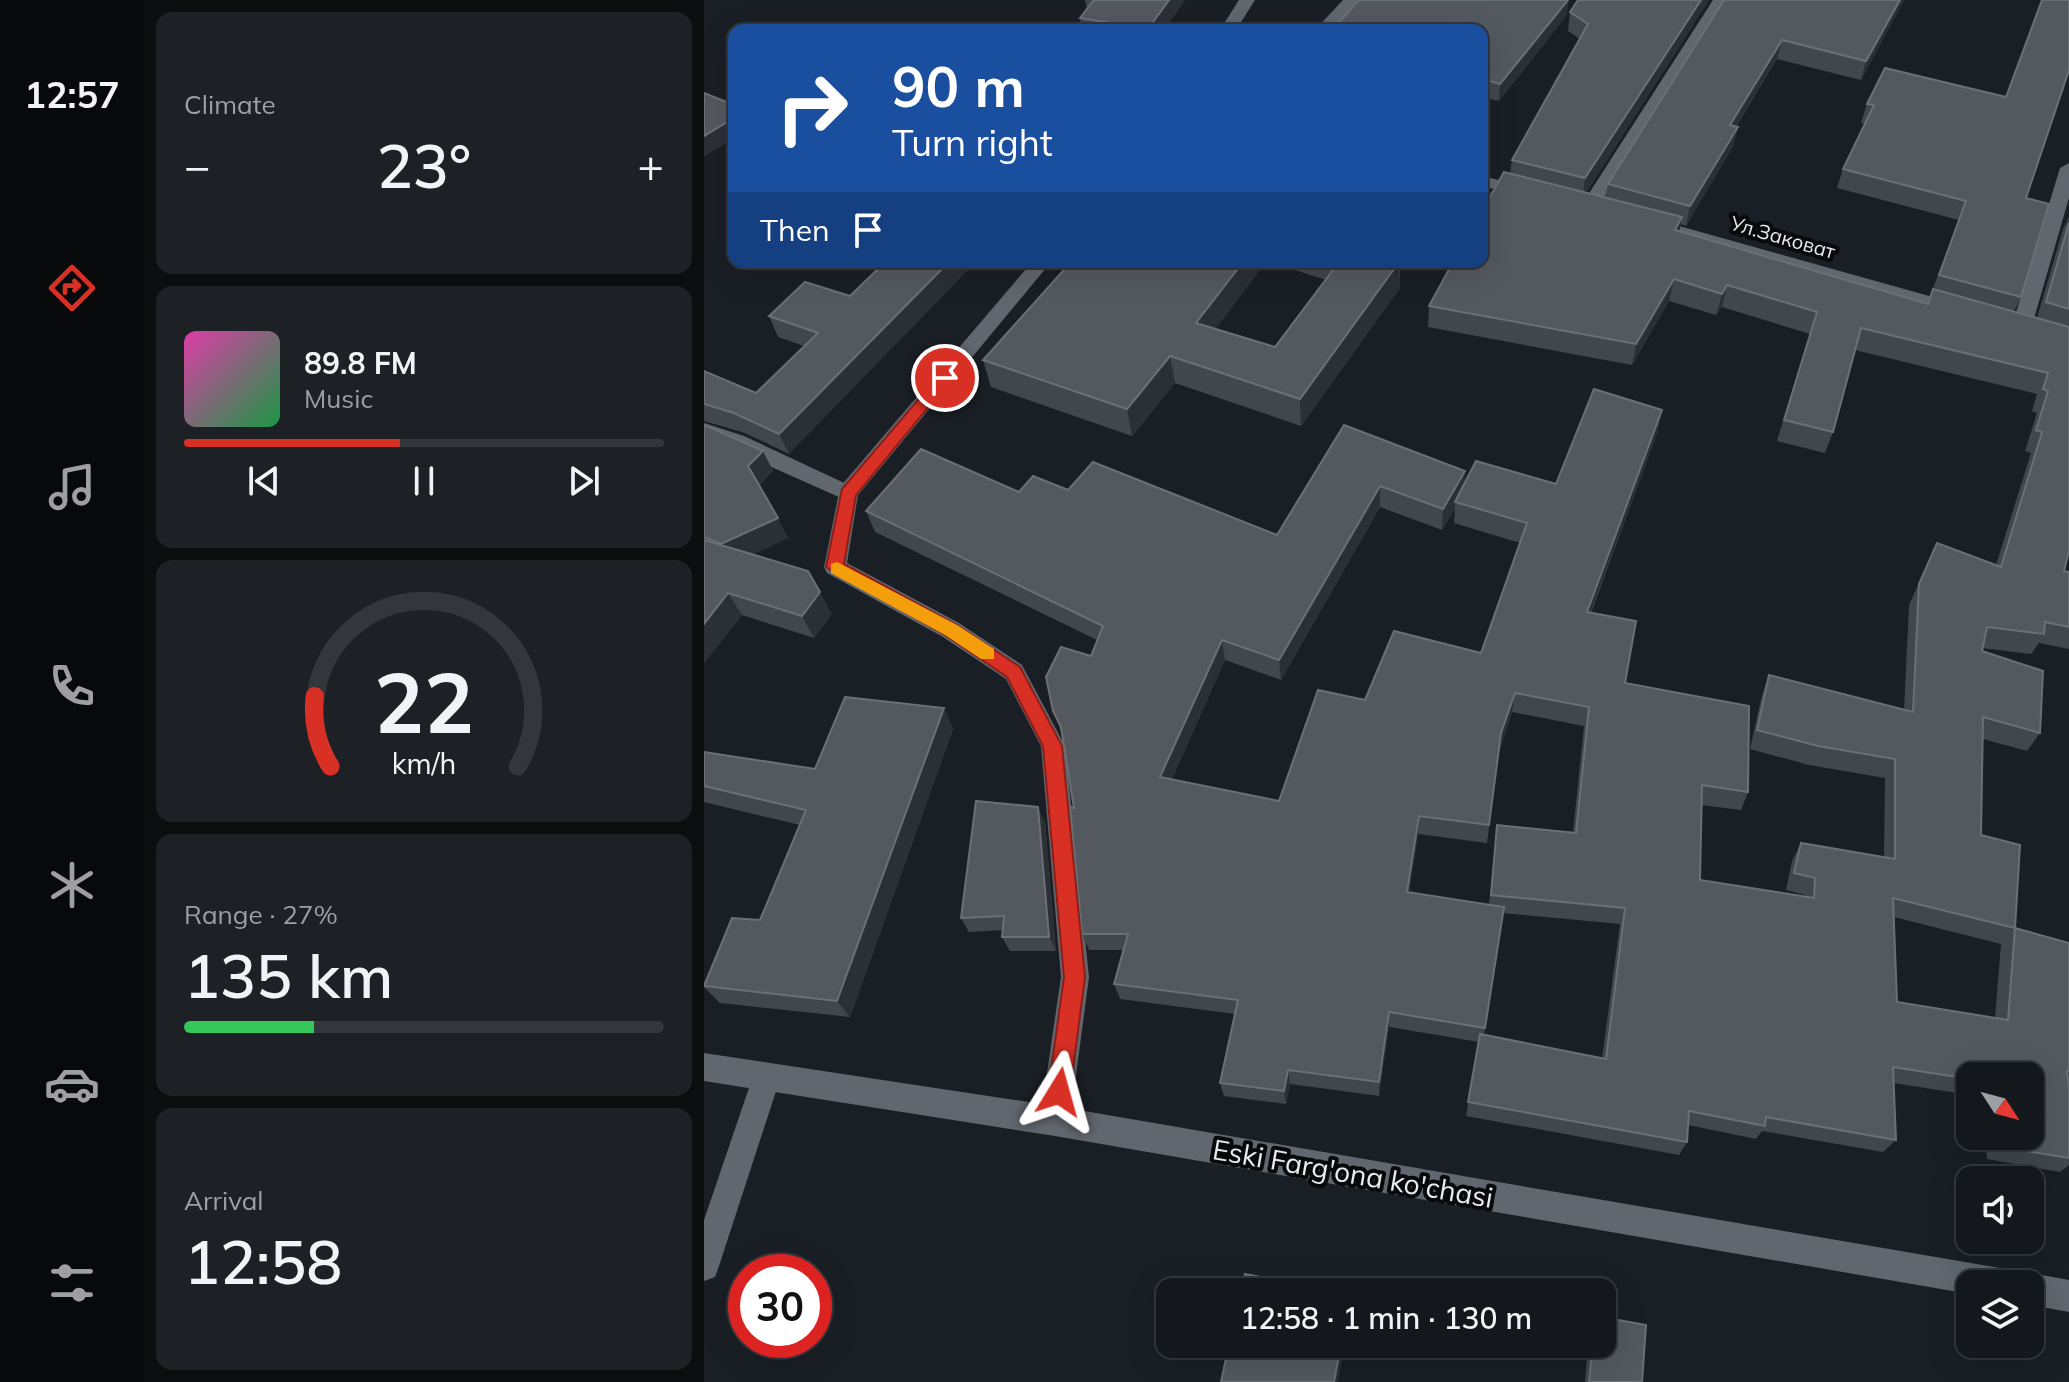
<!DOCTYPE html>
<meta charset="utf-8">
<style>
:root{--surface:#14171c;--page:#1d2025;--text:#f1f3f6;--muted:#9d9fa3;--line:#33363b;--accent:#d93025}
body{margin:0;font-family:Mulish,sans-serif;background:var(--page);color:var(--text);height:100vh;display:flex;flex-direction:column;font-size:30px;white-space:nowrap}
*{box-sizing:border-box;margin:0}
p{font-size:26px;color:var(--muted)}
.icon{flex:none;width:44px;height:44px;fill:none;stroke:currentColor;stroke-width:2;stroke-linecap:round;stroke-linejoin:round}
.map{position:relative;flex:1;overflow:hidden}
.sheet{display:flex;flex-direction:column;gap:12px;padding:12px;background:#0b0d0f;width:560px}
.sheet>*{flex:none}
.guide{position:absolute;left:24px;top:24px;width:760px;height:244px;border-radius:16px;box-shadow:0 8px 32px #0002,0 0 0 2px var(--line);background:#1a4fa0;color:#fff;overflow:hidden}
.needle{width:52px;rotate:126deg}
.fabs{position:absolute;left:1252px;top:1062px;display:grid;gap:16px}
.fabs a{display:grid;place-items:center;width:88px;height:88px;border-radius:16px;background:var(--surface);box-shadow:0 8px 32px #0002,0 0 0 2px var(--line);font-size:40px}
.speed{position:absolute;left:24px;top:1254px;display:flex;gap:16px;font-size:40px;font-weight:700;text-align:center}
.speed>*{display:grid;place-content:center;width:104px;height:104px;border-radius:50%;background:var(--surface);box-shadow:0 8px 32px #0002,0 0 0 2px var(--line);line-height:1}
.speed .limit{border:12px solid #d22;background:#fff;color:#111}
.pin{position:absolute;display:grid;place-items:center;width:68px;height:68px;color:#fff;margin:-34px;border:4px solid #fff;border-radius:50%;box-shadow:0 2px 8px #0007}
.me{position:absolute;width:88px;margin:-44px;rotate:8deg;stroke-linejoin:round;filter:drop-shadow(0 0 6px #0008)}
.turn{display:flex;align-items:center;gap:28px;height:168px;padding:0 32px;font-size:36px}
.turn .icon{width:104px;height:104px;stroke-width:2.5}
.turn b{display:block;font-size:56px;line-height:68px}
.then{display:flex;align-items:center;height:76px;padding:0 32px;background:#0003;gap:16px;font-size:30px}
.big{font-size:60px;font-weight:600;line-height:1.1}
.sheet .card{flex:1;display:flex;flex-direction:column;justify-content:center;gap:12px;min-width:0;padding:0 28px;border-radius:16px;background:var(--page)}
.sheet .dial{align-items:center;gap:0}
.dial svg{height:208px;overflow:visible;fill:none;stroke:var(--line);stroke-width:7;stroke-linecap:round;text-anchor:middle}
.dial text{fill:var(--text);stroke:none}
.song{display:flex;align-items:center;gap:24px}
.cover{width:96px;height:96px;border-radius:12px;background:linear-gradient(135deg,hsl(320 70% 55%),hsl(140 70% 35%))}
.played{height:8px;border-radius:4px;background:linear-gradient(90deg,var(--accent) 45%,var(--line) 45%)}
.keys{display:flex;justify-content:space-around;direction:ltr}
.heat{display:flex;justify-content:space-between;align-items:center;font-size:44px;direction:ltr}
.charge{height:12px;border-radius:6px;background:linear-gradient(90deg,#34c759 27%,var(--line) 0)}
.trip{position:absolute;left:452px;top:1278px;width:460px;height:80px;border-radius:16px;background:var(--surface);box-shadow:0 8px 32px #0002,0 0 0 2px var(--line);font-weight:600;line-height:80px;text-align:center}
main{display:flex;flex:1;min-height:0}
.dock{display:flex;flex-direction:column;width:144px;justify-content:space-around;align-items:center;background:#08090b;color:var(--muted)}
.dock .icon{width:56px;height:56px}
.dock .selected{color:var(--accent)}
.dock b{font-size:36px;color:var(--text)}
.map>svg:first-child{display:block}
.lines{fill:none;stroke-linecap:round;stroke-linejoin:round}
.lane{fill:#60676e;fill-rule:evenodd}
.street{fill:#60676e;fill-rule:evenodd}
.secondary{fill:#60676e;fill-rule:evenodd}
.wall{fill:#42474d;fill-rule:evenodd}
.shaded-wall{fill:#2a3036}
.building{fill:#53595f;stroke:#6b7076;stroke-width:2;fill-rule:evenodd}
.route{fill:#d93025;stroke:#8d1f18;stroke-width:2}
.slow{fill:#f59e0b}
.labels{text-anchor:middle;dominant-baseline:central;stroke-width:8;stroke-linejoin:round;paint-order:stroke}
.far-street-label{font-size:20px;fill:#e8ecf0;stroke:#07090b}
.near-street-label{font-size:28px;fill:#e8ecf0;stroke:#07090b}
</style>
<main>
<nav class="dock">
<b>12:57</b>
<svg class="icon selected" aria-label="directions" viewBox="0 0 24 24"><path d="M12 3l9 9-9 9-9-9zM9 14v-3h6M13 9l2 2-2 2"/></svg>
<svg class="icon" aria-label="music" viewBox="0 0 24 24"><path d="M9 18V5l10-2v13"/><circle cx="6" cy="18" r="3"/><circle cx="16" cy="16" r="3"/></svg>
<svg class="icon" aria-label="phone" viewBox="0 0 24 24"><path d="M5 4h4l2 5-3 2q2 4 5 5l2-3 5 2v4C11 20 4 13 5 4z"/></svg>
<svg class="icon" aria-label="climate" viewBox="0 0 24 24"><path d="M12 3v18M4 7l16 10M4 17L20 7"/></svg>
<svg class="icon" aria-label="car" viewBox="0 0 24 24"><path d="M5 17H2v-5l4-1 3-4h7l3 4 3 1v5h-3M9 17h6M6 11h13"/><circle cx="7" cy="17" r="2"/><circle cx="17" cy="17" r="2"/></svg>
<svg class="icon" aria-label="filters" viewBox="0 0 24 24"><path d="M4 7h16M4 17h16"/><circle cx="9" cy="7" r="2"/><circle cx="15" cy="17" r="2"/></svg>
</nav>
<section class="sheet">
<div class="card"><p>Climate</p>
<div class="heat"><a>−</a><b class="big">23°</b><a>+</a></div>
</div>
<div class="card">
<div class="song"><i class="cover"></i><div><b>89.8 FM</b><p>Music</p></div></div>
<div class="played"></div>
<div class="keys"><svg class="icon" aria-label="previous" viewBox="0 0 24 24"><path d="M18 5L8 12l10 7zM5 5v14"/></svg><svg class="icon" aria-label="pause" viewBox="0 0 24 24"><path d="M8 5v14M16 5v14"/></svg><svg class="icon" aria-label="next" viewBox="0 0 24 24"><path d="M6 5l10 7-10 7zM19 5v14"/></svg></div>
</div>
<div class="card dial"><svg viewBox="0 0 100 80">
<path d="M14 69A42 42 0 1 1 86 69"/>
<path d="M14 69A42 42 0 0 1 8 42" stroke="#d93025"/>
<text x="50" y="56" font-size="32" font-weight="700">22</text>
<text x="50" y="72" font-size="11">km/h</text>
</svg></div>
<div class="card"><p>Range · 27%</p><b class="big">135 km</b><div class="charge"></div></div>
<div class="card"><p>Arrival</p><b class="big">12:58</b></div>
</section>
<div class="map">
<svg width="1365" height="1382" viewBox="0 0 1365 1382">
<rect width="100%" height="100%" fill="#1a1f25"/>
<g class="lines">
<path class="lane" d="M0,423L40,436L151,488L154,493L151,498H137L0,437Z"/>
<g class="street">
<path d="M535,0H551L532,30H516Z"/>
<path d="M639,0H656L628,30H611Z"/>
<path d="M1009,0H1025L890,213H878L875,209Z"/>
<path d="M1365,163V198L1327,329L1324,334H1310L1307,329L1356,168Z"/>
<path d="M778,176L828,188L831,192L822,197L778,186Z"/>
<path d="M943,217L1261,306L1264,311L1254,317L937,227L934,223Z"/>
<path d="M328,262H347L154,495L143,563L255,623L318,665L361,746L385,977L366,1121L361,1131L351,1136L341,1131L336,1121L357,977L337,746L302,679L239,637L123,573L120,567L136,487Z"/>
<path d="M62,1065L72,1069L76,1079L15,1266L11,1277L0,1281V1220L48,1079L52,1069Z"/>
</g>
<g class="secondary">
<path d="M0,1053L351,1106L1296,1268L1307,1273L1312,1284H1266V1294L351,1136L0,1081Z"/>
<path d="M1326,1273L1365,1280V1312L1326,1305V1284H1312L1315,1278Z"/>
</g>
</g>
<g class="wall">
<path d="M381,0H481L460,30H378L376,18L383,9Z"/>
<path d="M1005,0L882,193L901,198L904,184L1020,0H1200L1157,80L1073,59L1032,127H1034L1029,146L982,226L977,224L975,231L1223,304L1255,220L1133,188L1139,169L1161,124L1157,123L1163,104L1181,68L1322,198L1317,297L1310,312L1333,318L1359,229L1365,217V551L1360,571L1365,572V649L1335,643L1327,654L1278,648V651L1336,733L1323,751L1279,739L1277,835L1311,928L1365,943V1165L1356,1172L1283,1159L1282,1136H1326V1076H1266V1095L1190,1083L1192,1140L1179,1152L1058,1131L1052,1139L984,1125L983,1142L975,1155L762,1116L775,1042L685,1027L675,1096L586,1084L582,1104L520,1096L516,1083L531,1014L416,999L410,984L419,950H385L378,934L370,808L359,736L349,711L387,656L393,640L171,532L162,511L315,492L364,490L573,535L640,425L761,471L760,483L852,484L954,431L887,613L921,683L1044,792L1037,810L997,805L996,880L1102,897V895L1082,890L1088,861L1097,843L1180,857L1181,778L1105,765L1046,749L1058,695L1065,675L1200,710L1205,605L1233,543L1292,565L1327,453L1321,451L1333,413L1328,411L1333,394L1151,350L1129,432L1121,453L1073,441L1106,334L1018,307L1012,315L965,301L928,365L724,327L725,306L806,174L808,160L876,39L864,31L866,12ZM676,507L738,530L751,509L750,523L816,543L777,653L661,700L575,801L468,779L521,660L577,680ZM808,712L880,726L869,832L793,825L785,905L705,892L714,834L783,843L795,752ZM799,913L916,924L898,1059L780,1034ZM1190,917L1297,944L1291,1018L1193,1002Z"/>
<path d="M863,15L795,101L778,97V30Z"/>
<path d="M566,262H696V288L597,426L471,383L428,436L287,387L279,360L512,329L571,347L622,280Z"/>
<path d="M146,296L85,454L41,433L0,421V371L52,393L100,346L74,337L65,316Z"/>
<path d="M0,425L69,471L55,485L84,538L49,554L128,614L110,638L38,615L0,663Z"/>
<path d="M240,708L249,729L146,1017L16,1003L0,987V985L56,920L96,825L0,802V752L111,769Z"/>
<path d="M341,822L352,951H306L298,937L299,930L265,932L257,918Z"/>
<path d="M884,1344H898L938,1382H881Z"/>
</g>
<g class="shaded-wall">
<path d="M465,0H481L460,30H444Z"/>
<path d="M864,0H865L863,15L795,101L796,84Z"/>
<path d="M997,0H1005L879,198L881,178Z"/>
<path d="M1196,0H1200L1157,80L1162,61Z"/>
<path d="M1078,40L1073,59L1021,144L1026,125Z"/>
<path d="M30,118V138L0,157V136Z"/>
<path d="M1034,127L1029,146L982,226L986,206Z"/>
<path d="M978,217L974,239L971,230Z"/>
<path d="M245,262H272L85,454L75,434Z"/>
<path d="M539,262H562L496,350L492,323Z"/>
<path d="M695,262L696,288L597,426L596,399Z"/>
<path d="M970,279L965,301L928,365L932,344Z"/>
<path d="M1023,285L1018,307L1012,315L1018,294Z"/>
<path d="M466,356L471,383L428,436L423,409Z"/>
<path d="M958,410L954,431L879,632L883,612Z"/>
<path d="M59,451L69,471L55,486L44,466Z"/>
<path d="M761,471L760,492L751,502V509L738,530L739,509Z"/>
<path d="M676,486V507L577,680L575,660Z"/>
<path d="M74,518L84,538L29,564L17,544Z"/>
<path d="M116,592L128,614L110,638L98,616Z"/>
<path d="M24,593L38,615L0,663V624Z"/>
<path d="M518,640L521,660L461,795L456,777Z"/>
<path d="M811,693L808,712L795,752L783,843L797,733Z"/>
<path d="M240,708L249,729L146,1017L133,1001Z"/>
<path d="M334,807L341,822L352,951L345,937Z"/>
<path d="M715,816L714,834L703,908V892Z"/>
<path d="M685,1012V1027L675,1096V1082Z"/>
<path d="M584,1070L586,1084L582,1104L580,1091Z"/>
<path d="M637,1344H641L634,1382H630Z"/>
</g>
<g class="building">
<path d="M390,0H465L444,29L376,18Z"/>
<path d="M655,0H864L796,84L778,79V30H628Z"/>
<path d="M874,0H997L881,178L808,160L884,24L866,12Z"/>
<path d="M1020,0H1196L1162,61L1078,40L1026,125L1034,127L986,206L904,184Z"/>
<path d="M1338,0H1365V70L1322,198L1345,204L1317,297L1235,275L1262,201L1139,169L1170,105L1163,104L1181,68L1302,97Z"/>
<path d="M0,93L30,105V118L0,136Z"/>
<path d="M800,172L978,217L971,230L1224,304L1229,289L1365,327V551L1360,571L1365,572V627L1341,622L1340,634L1283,627L1278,651L1339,671L1336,733L1279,717L1277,835L1316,845L1311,928L1365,943V1071H1363L1365,1088V1158L1298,1147L1297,1136H1326V1076H1266V1079L1189,1067L1192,1140L1062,1117L1061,1126L985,1111L983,1142L764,1102L776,1034L902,1059L921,908L787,895L793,825L872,833L885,707L811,693L797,733L785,825L715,816L703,892L800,907L781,1028L685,1012L675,1082L584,1070L580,1091L516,1083L534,1000L410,984L424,934H378L366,807L370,808L357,727L349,711L342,677L357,647L387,656L399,626L162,511L217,449L315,492L329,476L364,490L389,462L573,535L640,425L761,471L739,509L676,486L575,660L518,640L456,777L575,801L614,690L661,700L690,631L777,653L823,523L751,502L772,461L852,484L890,389L958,410L883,612L932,621L921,683L1045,706L1044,792L998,785L996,880L1110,898L1111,878L1090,873L1097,843L1191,859V759L1114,746L1053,730L1065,675L1209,712L1215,584L1233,543L1297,567L1338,432L1332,430L1344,391L1339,389L1344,373L1157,328L1129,432L1080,420L1113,312L1023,285L1018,294L970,279L932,344L725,306L749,262H778V211ZM1189,898L1311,928L1304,1020L1193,1002Z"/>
<path d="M1365,223V309L1342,302Z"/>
<path d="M181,262H245L75,434L30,413L0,404V371L52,393L114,333L65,316L101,282L146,296Z"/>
<path d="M367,262H539L492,323L571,347L635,262H695L596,399L466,356L423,409L279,360Z"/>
<path d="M0,425L59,451L44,466L74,518L17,544L0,537Z"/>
<path d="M0,540L104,571L116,592L98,616L24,593L0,624Z"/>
<path d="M141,697L240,708L133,1001L0,986L28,918L56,920L102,810L0,786V752L111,769Z"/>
<path d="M272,801L334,807L345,937H298L300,916L257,918Z"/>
<path d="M541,1274L632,1292H537Z"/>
<path d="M898,1317L942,1325L938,1382H885L889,1344H898Z"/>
<path d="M525,1344H637L630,1382H517Z"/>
</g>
<path class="route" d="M241,372L246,374V381L152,495L140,564L253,625L316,667L358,746L381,977L366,1092L362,1100L355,1103L347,1100L344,1092L360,977L339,746L303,677L241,635L122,567L138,489L236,374Z"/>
<path class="slow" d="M133,562L253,625L290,649V659H277L241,635L127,573V564Z"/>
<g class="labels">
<g class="far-street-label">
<text transform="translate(1079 237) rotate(16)">Ул.Заковат</text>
</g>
<g class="near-street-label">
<text transform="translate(649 1173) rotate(10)">Eski Farg'ona ko'chasi</text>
</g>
</g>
</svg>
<div class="fabs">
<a><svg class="needle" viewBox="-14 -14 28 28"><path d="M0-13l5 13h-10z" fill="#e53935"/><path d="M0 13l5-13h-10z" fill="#9d9fa3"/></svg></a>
<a><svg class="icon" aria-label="sound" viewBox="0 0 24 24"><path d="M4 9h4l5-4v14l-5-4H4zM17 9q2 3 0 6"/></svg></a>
<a><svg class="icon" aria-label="layers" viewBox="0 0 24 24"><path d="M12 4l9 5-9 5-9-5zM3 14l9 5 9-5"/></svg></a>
</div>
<div class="speed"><div class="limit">30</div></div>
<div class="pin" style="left:241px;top:378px;background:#d93025"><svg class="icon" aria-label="arrive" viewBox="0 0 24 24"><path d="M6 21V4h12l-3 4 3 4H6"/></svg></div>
<svg class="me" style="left:355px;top:1092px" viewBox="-20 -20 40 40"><path d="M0-17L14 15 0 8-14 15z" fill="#d93025" stroke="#fff" stroke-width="4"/></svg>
<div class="trip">12:58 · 1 min · 130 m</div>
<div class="guide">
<div class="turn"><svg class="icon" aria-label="right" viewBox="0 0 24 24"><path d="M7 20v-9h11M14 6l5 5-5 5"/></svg><div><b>90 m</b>Turn right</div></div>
<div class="then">Then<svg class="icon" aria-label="arrive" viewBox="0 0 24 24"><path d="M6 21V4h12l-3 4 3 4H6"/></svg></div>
</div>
</div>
</main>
